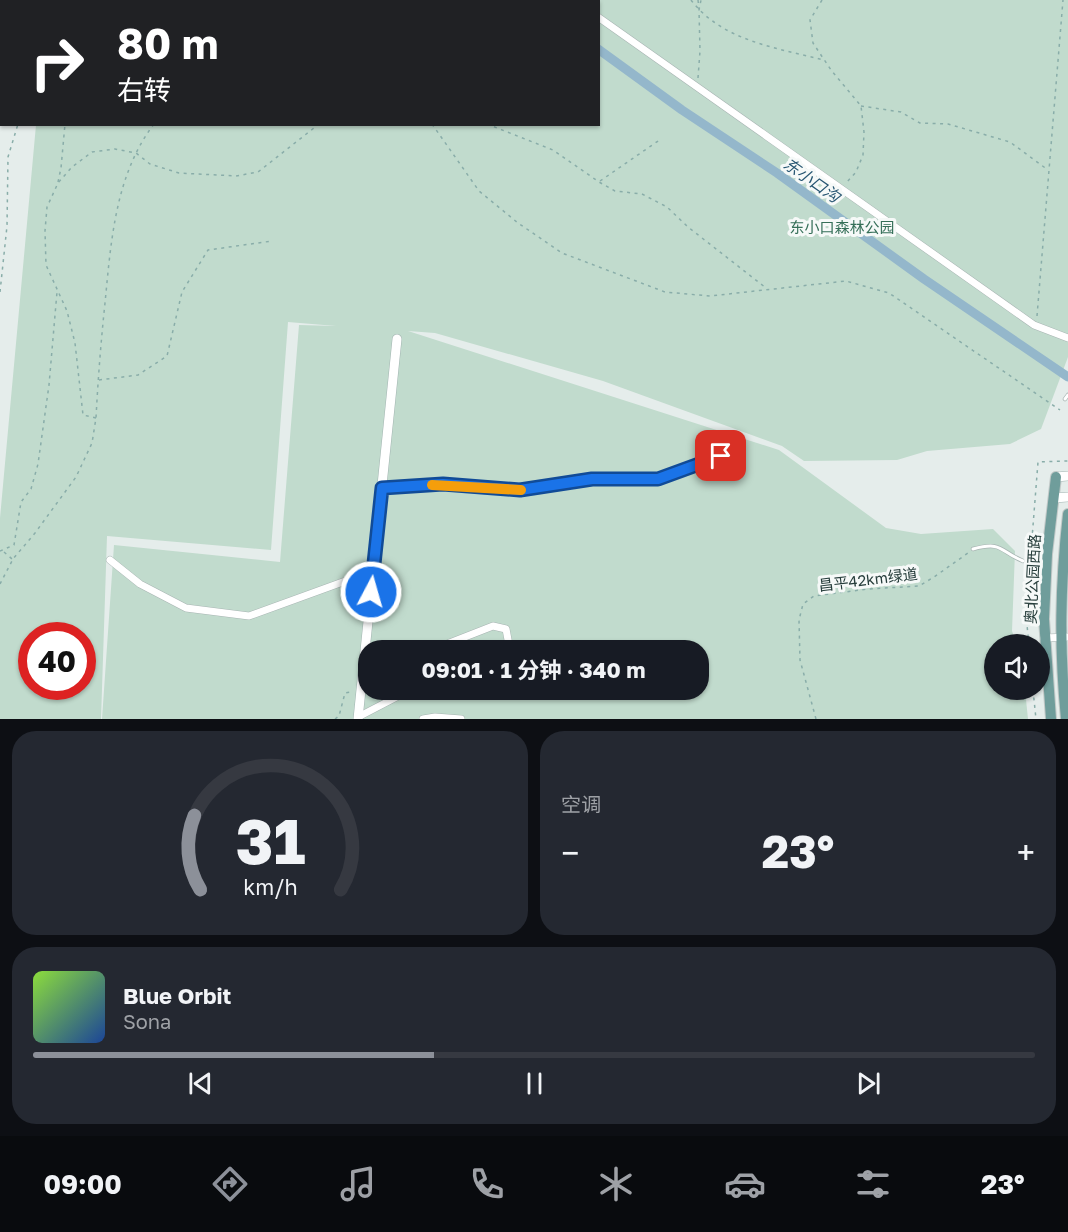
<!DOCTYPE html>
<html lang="zh">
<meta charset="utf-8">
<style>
:root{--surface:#171b24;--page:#242831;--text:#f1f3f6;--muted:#9ea1a6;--line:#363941;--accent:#8c9099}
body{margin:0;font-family:"Golos Text","Noto Sans SC",sans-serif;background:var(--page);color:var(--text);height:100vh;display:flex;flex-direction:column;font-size:22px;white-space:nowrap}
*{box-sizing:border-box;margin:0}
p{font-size:20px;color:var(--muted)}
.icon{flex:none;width:33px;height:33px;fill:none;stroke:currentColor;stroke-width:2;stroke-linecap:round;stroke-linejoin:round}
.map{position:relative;height:719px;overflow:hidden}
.side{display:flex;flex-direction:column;gap:12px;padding:12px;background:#0d0f14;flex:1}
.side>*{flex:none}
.banner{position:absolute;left:0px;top:0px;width:600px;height:126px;box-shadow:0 2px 4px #0004;background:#202124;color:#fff;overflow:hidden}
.buttons{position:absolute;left:984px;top:634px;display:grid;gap:12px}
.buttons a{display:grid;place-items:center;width:66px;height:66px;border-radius:50%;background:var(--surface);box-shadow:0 2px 4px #0004;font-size:30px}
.speed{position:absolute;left:18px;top:622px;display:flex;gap:12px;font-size:30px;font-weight:700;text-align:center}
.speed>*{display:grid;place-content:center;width:78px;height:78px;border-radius:50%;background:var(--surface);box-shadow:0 2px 4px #0004;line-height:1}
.speed .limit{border:9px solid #d22;background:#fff;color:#111}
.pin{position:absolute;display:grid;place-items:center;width:51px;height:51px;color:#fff;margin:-26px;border-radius:12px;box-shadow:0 3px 9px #0006}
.me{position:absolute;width:66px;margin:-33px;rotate:6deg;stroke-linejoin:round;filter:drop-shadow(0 0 4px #0008)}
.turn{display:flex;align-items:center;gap:21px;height:126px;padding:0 18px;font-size:27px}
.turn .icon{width:78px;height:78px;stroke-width:2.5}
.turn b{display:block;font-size:42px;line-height:51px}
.big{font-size:45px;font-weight:700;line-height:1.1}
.side .widget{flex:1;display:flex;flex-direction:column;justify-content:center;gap:9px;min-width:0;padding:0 21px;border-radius:24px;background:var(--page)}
.side .dial{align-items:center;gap:0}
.dial svg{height:156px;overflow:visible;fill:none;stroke:var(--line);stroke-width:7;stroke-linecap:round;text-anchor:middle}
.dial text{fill:var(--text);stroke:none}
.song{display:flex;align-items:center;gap:18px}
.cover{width:72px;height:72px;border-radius:9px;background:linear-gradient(135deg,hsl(90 70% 55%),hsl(220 70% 35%))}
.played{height:6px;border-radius:3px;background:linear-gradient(90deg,var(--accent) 40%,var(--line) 40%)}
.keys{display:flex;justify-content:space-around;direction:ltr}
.heat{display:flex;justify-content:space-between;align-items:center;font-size:33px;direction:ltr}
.side .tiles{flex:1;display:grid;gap:12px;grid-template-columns:1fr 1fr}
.widget:last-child{grid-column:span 2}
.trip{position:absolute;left:358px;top:640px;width:351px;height:60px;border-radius:24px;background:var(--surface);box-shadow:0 2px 4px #0004;font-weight:700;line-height:60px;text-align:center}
.tabs{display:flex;height:96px;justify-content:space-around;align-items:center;background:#090b0e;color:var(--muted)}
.tabs .icon{width:42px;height:42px}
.tabs .selected{color:var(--accent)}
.tabs b{font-size:27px;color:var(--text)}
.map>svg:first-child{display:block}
.green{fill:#c1dbcd;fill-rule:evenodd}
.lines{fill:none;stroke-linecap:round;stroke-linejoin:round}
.canal{stroke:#94b7cb;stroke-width:9}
.lane-casing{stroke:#a8b5b3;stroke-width:4.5}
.street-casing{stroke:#a8b5b3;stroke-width:8}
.secondary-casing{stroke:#a2b4b1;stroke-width:10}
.primary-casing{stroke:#c2c9c8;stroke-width:12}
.path{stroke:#89ada9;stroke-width:1.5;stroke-dasharray:3 4.5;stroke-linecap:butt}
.lane{stroke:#fff;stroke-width:3}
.street{stroke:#fff;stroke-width:7}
.secondary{stroke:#fff;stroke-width:9}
.primary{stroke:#6f9d9b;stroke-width:10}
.route-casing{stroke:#114b97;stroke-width:15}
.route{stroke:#1a73e8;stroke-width:10}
.slow{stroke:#f59e0b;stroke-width:10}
.labels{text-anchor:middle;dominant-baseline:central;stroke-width:6;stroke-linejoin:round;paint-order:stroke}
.park-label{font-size:15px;fill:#356f58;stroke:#f6f9f8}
.street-label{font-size:15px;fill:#263d3b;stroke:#f6f9f8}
.water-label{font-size:16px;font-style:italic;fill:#275672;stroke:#f6f9f8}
</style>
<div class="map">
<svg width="1068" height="719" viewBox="0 0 1068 719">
<rect width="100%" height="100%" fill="#e5edeb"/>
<path class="green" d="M48,0H1068V357L1041,429L1010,444L927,451L897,460L804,461L782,446L603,381L435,333L408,331L779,450L886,528L921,534L993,529L1015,551L1012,631L1017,645H994V690H1025L1028,719H102L114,545L280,562L299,325L336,326L288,322L271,550L107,536L101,719H0V518L36,125L598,124V2L48,1ZM32,636H82V687H32ZM369,651H699V690H369Z"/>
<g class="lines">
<g class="canal">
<path d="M530,0L532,2"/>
<path d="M598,49L682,110L777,173L924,279L1068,377"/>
</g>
<defs>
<g id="lane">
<path d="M1065,399L1068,395"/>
<path d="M973,549C1003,541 999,551 1023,561"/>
</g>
<g id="street">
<path d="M575,0L577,2"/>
<path d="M598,17L1034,325L1068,338"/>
<path d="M382,488L443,484L520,490L592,479H658L721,456"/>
<path d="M110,560L140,584L186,608L249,616L373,571"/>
<path d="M1044,638L1068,637"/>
<path d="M429,651L493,626L506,629L509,645L497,651"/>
<path d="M358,717L410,690"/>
<path d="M423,719L435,717L461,719"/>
</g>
<g id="secondary">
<path d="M1056,477L1068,476"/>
<path d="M1054,498L1068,497"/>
<path d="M358,719L397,339"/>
</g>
<g id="primary">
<path d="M1051,719L1044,619L1047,554L1056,477"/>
<path d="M1066,719C1059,647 1060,585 1068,514"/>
</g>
</defs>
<use href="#lane" class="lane-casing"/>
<use href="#street" class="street-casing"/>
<use href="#secondary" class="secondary-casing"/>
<use href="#primary" class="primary-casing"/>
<g class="path">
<path d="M4,0L5,2"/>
<path d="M691,0C722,41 777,48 824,60"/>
<path d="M698,0L699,9"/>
<path d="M822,0L810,20L813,43L831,70L861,106L864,132L863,155L856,172L846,183"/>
<path d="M86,2V0"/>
<path d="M698,78L700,51L699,10L701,0"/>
<path d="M861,106L901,112L920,123L948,124L1010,142L1048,170"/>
<path d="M432,124L479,191L518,223L562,253L665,292L710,296L846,281L889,293L1060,410"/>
<path d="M487,124L553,150L599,182L615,191L642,194L667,207L688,227L766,288"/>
<path d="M600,181L661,139"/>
<path d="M58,182L61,168L65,124"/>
<path d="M0,292L7,226L8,157L18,124"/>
<path d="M1037,316L1063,0"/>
<path d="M99,380L138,375L167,356L182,292L208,250L272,241"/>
<path d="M96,418L83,415L75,343L67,311L46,265L45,231L47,207L58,183L72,167L92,152L115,149L136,153L150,164L179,173L236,176L258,172L319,124"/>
<path d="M0,551L14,545L21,502L31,489L38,464L49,385L57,292"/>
<path d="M4,552L12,559"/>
<path d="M0,584L13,559L35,533L76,477L92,443L96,418C98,379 101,341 105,303C111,242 115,175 154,124"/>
<path d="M1030,623L1031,580"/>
<path d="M1029,645L1026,615L1038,462L1068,461"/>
<path d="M1033,690L1036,719"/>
<path d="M335,719L339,716L345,693L351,692"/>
<path d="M816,719L800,660L799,620L803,604L814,596L868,589L919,586L934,577L968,553"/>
</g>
<use href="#lane" class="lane"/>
<use href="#street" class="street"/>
<use href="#secondary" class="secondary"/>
<use href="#primary" class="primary"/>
</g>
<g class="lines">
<defs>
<path id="route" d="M371,592L382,488L443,484L520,490L592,479H658L721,456"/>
</defs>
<use href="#route" class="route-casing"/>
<use href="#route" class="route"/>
<path class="slow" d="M432,485L521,490"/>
</g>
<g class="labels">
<g class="park-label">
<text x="842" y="227">东小口森林公园</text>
</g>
<g class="street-label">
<text transform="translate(868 579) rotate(-7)">昌平42km绿道</text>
<text transform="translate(1032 579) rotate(-87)">奥北公园西路</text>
</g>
<g class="water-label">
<text transform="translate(812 180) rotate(35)">东小口沟</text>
</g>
</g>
</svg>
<div class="buttons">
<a><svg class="icon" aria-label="sound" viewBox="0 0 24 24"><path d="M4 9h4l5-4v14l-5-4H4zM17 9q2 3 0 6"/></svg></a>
</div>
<div class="speed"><div class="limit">40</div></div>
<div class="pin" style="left:721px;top:456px;background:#d93025"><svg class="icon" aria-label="arrive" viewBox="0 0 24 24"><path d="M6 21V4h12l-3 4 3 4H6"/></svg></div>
<svg class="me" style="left:371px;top:592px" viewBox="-20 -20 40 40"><circle r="17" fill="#1a73e8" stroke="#fff" stroke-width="3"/><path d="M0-11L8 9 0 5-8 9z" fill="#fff"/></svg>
<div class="trip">09:01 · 1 分钟 · 340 m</div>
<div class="banner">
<div class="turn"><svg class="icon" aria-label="right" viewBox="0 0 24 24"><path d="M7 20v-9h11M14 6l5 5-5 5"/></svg><div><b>80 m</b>右转</div></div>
</div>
</div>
<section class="side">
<div class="tiles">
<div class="widget dial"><svg viewBox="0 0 100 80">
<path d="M14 69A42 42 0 1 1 86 69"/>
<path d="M14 69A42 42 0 0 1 11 31" stroke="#8c9099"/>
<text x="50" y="56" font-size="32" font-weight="700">31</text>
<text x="50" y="72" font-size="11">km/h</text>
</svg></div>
<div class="widget"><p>空调</p>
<div class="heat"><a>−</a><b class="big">23°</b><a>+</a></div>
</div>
<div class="widget">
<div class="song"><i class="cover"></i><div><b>Blue Orbit</b><p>Sona</p></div></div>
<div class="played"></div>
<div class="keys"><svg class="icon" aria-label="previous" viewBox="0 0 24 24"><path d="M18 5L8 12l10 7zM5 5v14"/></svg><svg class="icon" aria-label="pause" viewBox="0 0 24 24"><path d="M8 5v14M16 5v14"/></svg><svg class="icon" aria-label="next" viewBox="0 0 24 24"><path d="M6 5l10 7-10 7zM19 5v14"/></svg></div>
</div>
</div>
</section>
<nav class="tabs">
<b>09:00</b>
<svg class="icon selected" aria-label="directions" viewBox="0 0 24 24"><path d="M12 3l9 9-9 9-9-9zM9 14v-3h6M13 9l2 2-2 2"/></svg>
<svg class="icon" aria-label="music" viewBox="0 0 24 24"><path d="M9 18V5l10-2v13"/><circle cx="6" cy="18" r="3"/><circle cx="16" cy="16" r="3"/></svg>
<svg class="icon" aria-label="phone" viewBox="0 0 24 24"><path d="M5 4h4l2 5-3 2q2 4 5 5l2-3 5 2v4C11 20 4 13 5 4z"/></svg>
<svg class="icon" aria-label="climate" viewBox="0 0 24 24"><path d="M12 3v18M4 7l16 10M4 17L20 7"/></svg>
<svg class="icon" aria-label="car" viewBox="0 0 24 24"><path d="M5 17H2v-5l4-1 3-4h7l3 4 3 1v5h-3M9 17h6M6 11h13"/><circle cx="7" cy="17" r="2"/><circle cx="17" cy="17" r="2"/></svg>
<svg class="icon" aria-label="filters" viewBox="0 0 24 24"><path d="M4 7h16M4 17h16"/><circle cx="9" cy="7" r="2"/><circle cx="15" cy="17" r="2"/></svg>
<b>23°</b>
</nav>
